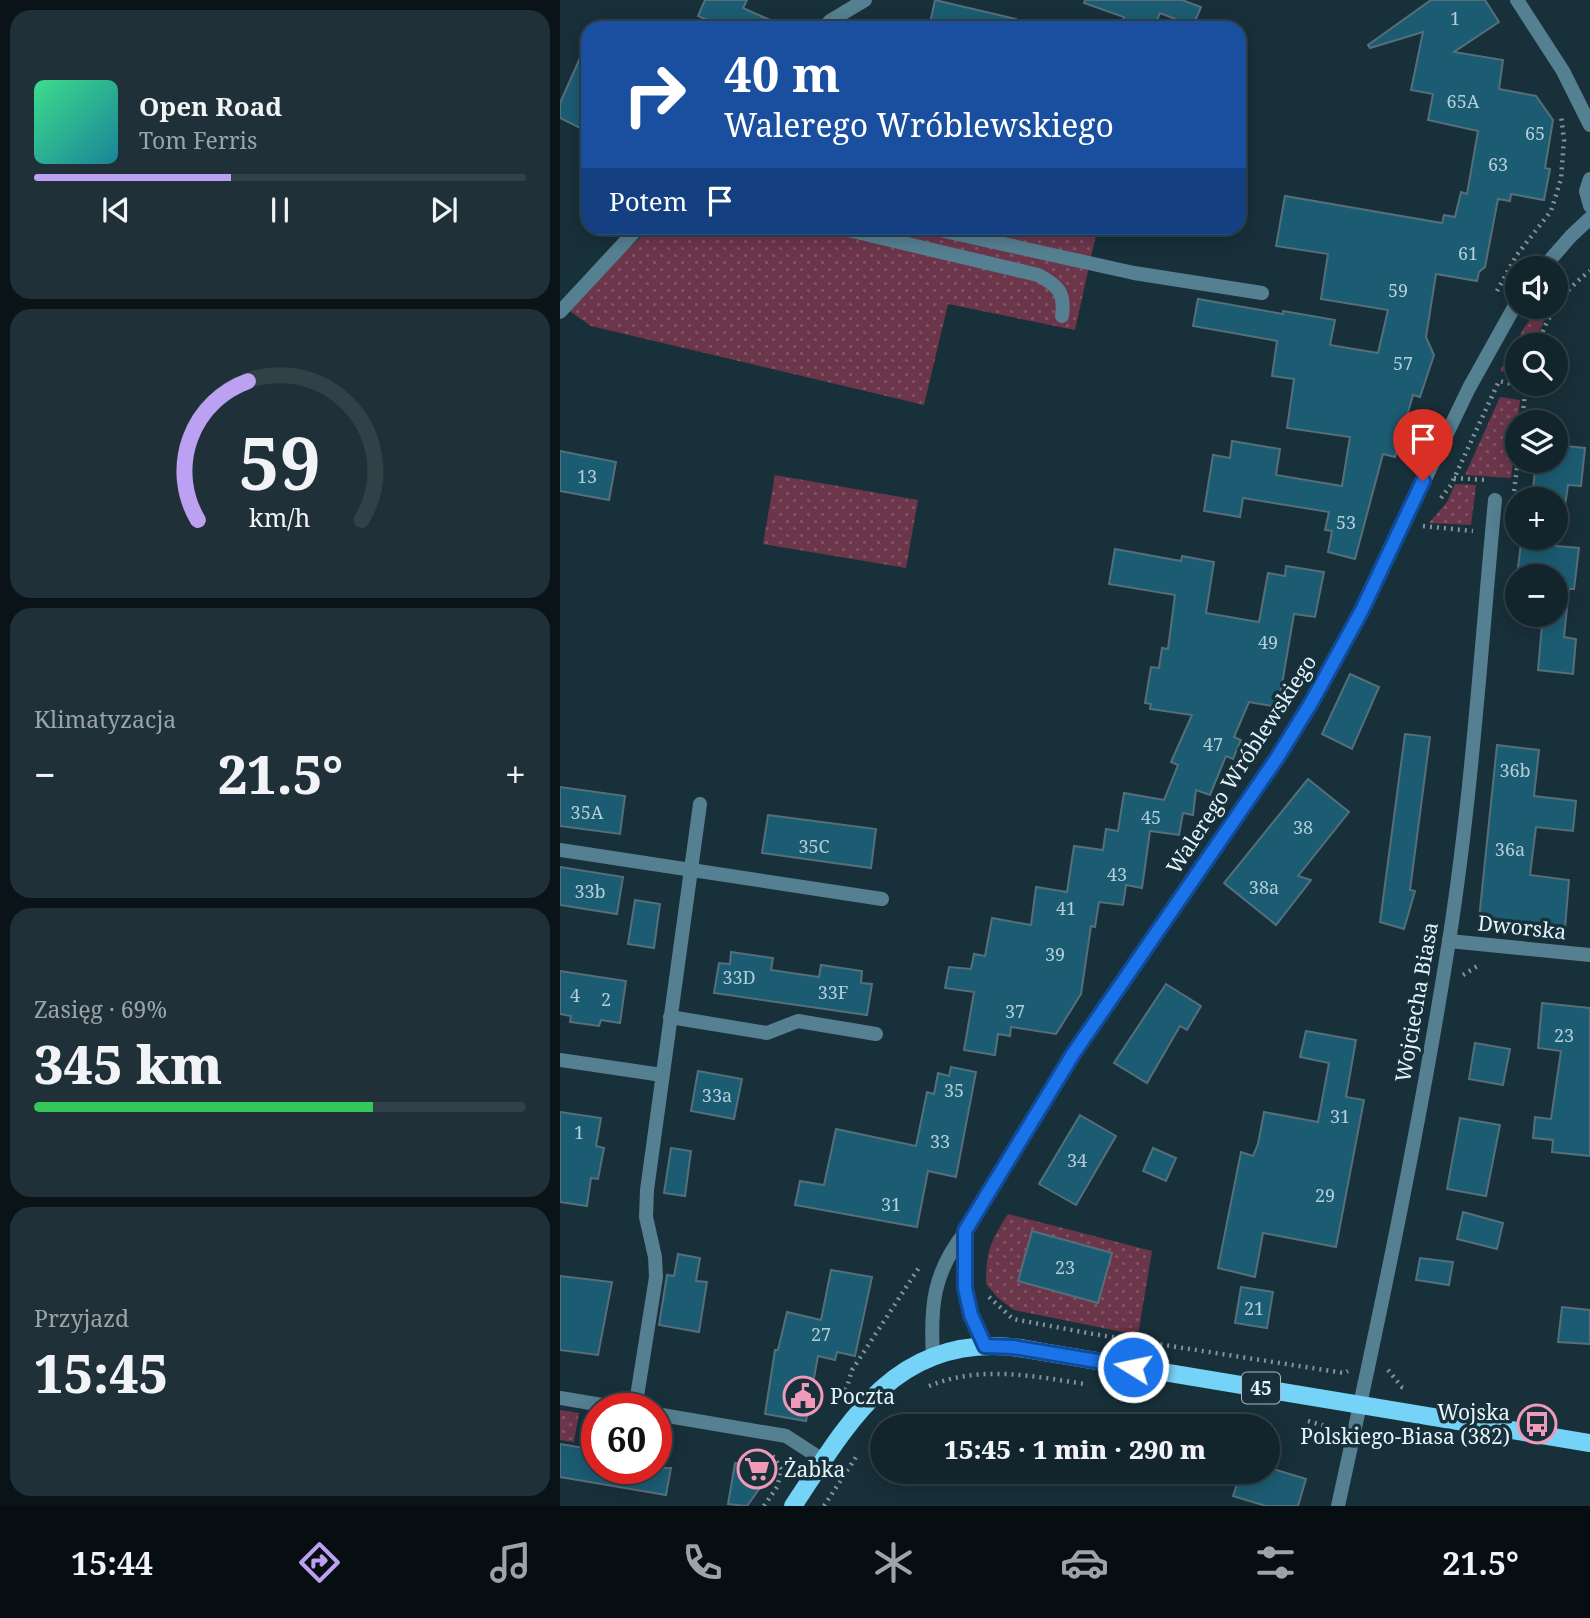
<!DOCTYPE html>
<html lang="pl">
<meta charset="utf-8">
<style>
:root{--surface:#12242c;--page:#1f3038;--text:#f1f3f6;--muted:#9ca4a9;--line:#314148;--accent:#bca0f2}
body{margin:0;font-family:"Noto Serif",serif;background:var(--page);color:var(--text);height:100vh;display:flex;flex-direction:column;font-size:26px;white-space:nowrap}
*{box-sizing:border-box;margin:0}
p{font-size:23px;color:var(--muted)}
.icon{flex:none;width:38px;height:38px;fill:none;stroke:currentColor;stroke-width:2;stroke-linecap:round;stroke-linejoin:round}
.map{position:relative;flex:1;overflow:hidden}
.details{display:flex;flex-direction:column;gap:10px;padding:10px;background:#0a1418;width:560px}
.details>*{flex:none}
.top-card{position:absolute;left:21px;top:21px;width:665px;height:214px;border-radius:21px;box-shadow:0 4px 18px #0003,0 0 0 2px var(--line);background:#1a4fa0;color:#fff;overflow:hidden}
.buttons{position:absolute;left:945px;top:256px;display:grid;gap:14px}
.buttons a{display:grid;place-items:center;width:63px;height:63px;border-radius:50%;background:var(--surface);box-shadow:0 4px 18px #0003,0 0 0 2px var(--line);font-size:35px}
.speed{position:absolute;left:21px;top:1393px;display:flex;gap:14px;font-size:35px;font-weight:700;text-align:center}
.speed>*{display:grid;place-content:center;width:91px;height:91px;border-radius:50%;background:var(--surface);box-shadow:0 4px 18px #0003,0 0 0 2px var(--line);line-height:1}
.speed .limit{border:10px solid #d22;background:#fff;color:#111}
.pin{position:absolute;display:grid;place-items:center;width:60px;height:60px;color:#fff;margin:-72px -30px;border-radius:50% 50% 50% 0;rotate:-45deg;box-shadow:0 0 7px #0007}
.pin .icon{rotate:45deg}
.me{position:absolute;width:77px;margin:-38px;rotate:280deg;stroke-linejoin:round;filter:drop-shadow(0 0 5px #0008)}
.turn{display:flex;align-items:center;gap:24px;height:147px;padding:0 28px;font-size:32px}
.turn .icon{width:91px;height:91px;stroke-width:2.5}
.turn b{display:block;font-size:49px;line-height:60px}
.then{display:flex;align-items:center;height:66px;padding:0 28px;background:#0003;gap:14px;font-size:26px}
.big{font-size:52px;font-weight:800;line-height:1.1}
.details .card{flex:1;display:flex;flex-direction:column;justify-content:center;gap:10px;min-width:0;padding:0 24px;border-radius:21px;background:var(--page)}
.details .dial{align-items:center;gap:0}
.dial svg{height:182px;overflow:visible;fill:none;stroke:var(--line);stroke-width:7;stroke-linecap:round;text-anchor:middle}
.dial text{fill:var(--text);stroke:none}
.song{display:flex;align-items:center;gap:21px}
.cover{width:84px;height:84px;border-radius:10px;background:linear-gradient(135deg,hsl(150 70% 55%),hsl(190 70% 35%))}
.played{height:7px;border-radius:4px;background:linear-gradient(90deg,var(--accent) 40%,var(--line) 40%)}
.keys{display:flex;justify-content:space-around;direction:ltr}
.heat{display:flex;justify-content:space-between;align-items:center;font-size:38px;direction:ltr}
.charge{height:10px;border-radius:5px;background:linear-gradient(90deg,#34c759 69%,var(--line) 0)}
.trip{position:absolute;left:310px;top:1414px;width:410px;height:70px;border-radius:35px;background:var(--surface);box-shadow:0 4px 18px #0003,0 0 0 2px var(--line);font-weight:800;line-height:70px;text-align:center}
.menu{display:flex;height:112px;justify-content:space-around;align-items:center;background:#070e12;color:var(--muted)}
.menu .icon{width:49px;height:49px}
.menu .on{color:var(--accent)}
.menu b{font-size:32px;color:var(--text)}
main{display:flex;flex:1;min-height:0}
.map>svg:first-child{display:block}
.grass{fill:url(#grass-dots)}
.building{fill:#1c5c72;stroke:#556f7a;stroke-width:2}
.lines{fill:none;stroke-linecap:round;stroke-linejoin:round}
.path{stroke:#81949c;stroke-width:4.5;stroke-dasharray:2 5;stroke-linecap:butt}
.lane{stroke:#558091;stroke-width:14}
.street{stroke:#558091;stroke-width:14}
.primary{stroke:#76d3f8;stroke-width:18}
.route-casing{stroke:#114b97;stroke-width:18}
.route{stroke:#1a73e8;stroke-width:12}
.labels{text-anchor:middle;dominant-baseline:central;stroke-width:7;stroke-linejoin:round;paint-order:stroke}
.number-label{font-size:18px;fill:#b4ced9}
.shield{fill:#18303a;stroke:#a8b9c1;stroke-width:2}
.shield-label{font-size:19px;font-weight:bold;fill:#e6f4fb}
.street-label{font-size:21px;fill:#e6f4fb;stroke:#18303a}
.poi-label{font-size:21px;fill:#e6f4fb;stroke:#18303a;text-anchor:start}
</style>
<main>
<section class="details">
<div class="card">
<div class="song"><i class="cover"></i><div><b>Open Road</b><p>Tom Ferris</p></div></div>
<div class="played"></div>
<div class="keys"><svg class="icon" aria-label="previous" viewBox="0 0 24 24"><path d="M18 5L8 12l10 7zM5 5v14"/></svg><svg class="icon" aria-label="pause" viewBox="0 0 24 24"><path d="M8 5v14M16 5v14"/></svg><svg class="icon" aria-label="next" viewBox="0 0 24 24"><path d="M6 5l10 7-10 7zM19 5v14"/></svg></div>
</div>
<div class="card dial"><svg viewBox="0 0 100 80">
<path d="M14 69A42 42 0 1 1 86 69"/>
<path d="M14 69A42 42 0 0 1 36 8" stroke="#bca0f2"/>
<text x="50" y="56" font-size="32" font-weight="700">59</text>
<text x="50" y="72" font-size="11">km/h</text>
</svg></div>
<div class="card"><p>Klimatyzacja</p>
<div class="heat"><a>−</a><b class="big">21.5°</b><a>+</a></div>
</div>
<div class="card"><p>Zasięg · 69%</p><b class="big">345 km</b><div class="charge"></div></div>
<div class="card"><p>Przyjazd</p><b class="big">15:45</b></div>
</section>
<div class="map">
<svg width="1030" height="1506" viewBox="0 0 1030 1506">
<defs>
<pattern id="grass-dots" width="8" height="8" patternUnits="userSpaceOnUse" patternTransform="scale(1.75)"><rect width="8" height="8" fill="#6c364a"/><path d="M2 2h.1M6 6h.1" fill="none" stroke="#815465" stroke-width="1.8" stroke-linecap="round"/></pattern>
</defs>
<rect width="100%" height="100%" fill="#18303a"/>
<g class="grass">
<path d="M91,228H503L536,235L515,330L388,304L364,405L31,326L4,307Z"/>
<path d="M981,306H991L973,345H957V375L940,371L965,326Z"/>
<path d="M940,397L960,400L951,478L905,475Z"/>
<path d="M215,475L358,500L346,568L203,544Z"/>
<path d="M895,484L916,485L911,525L869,523L887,502Z"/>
<path d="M448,1214L592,1251L578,1335L454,1310L438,1298L426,1284C426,1251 430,1242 448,1214Z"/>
<path d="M0,1410L19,1413L14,1442L0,1440Z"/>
</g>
<g class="building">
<path d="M145,0H187L183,8L228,28H165L138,16Z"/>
<path d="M375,0L456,19L455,28H369Z"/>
<path d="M525,0H622L641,7L633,26L600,13L594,28H576L562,23L564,17L524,3Z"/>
<path d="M871,0H925L939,22L894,52L943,60L939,89L976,96L993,120L985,168L990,169L984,200L951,194L950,201L938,199L925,267L919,272L917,281L876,274L866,337L874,355L860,397L853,395L835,457L823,454L795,559L768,552L772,531L765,530L769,512L683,498L680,517L644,511L653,455L670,458L672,441L720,449L716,475L782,486L790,437L727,428L734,379L712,376L717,341L633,326L638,299L723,314V311L775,320L770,345L818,353L828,310L761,299L768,254L716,246L725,196L882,223L884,215L895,217L901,192L907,194L918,131L868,120L873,94L851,90L863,32L810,48L808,45Z"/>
<path d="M28,40V132L0,118V103Z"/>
<path d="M996,445L1025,448L1021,486L1008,485L1005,506L996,505V499H972L976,460H996Z"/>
<path d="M0,451L56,462L49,500L0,491Z"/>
<path d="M961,543L1019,548L1014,589H1009L1004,637L1016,639L1013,674L978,670L983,614H996V576H957L956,584Z"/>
<path d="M555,549L621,561L622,556L654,562L646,613L699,622L708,573L725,576L726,566L764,572L755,617L734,614L718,707L689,702L674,737L681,740L673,759L666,756L650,795L636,790L633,815L623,813L619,835L590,831L582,888L566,885L563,905L539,902L535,927L531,926L521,994L496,1034L451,1027L450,1036L438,1034L435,1055L404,1050L414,992L385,988L389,967L411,969L414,954L425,956L432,918L471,925L476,887L507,892L514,846L543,850L546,829L558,831L564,793L604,800L618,765L611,762L632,715L590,709L591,704L585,703L591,667L599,668L602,648L608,649L615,595L549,584Z"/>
<path d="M790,674L819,687L792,749L762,734Z"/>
<path d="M845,734L870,737L850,890L855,891L844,929L820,922Z"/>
<path d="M937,745L979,750L974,796L1016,801L1013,831L976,827L970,875L1009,880L1005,928L919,919Z"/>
<path d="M748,779L789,812L738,876L751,880L716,925L664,883Z"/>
<path d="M0,787L65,796L60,834L0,826Z"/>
<path d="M208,815L316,829L311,868L202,853Z"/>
<path d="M0,867L63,877L57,914L0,905Z"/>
<path d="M75,900L100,904L94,948L68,944Z"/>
<path d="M171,952L213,958L211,970L259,977L261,965L302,971L301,983L312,984L307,1015L154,993L159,963L170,964Z"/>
<path d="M0,971L66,981L60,1023L41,1020L39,1026L25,1024L10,1022L11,1016L0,1014Z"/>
<path d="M606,984L641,1006L627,1030L620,1026L587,1083L554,1063Z"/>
<path d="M982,1003L1030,1008V1156L992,1152L993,1140L973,1138L975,1117L991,1119L1001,1051L978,1048Z"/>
<path d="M746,1031L796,1040L786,1097L804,1100L776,1247L703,1233L695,1277L658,1268L681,1152L693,1156L698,1144L704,1112L758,1122L769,1063L740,1057Z"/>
<path d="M915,1043L950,1049L943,1085L909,1079Z"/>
<path d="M391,1067L416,1072L396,1177L368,1171L357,1227L235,1205L240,1181L264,1185L276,1129L356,1146L367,1092L374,1094L378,1073L389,1076Z"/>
<path d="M138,1071L182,1079L174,1119L131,1111Z"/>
<path d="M0,1112L41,1118L36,1146L44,1148L38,1179L31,1178L27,1206L0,1202Z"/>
<path d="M520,1115L556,1136L516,1205L479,1184Z"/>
<path d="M900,1118L940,1125L926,1196L887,1189Z"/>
<path d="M111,1148L131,1151L125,1196L104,1193Z"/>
<path d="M593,1148L616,1158L606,1181L583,1171Z"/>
<path d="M903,1212L943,1223L937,1249L897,1239Z"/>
<path d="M472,1231L552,1253L538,1303L458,1281Z"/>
<path d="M118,1254L140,1258L136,1281L147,1282L139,1332L99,1325L107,1275L114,1276Z"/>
<path d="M860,1258L893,1262L889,1285L856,1280Z"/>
<path d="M271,1270L312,1277L295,1356L277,1352L275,1360L258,1356L246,1421L205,1414L215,1350H218L227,1312L261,1320Z"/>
<path d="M0,1276L52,1282L38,1355L0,1350Z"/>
<path d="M681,1287L713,1292L707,1328L675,1323Z"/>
<path d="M1002,1307L1030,1310V1344L998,1342Z"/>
<path d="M0,1444L37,1450V1468H111L106,1495L0,1477Z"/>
<path d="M175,1463L205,1467L202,1485L187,1506L168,1504Z"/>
<path d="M707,1467L746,1479L738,1506H706L673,1496L681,1472H707Z"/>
</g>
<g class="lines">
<g class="path">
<path d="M937,291L956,256L991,211L1001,179L1004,140L1001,115"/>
<path d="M978,345C987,315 1005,289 1030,271"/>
<path d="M962,422L966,383"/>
<path d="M894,478L926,480"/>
<path d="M954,491L958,460"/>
<path d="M881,498L891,485L939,381L965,387"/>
<path d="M863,526L913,531"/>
<path d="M903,975L919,965"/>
<path d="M429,1297L453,1319L533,1334L784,1373L788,1371"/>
<path d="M828,1370L842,1387L846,1388"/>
<path d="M369,1386C421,1365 472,1376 525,1384"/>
<path d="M282,1396L287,1387L292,1370L360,1266"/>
<path d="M748,1421L768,1427L772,1435"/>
<path d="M204,1506L217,1487L222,1469L212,1455"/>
<path d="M264,1506L298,1454"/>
</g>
<g class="lane">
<path d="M280,228L478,275C499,286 505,293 502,316"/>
<path d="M371,228L574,273L702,293"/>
<path d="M0,850L322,899"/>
<path d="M110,1017L207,1033L238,1021L316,1034"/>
</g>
<g class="street">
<path d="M957,0L1003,71L1030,125"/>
<path d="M264,28L270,21L305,0"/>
<path d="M1030,179L1026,191L1030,206"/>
<path d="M983,268L1011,236L1030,218"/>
<path d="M0,312L78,228"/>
<path d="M889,941L1030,955"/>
<path d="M0,1060L102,1075"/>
<path d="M406,1231V1288L411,1315L425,1346"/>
<path d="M373,1357C370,1306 373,1272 406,1231L513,1054L717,758L751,703L801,612L909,388L957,302"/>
<path d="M0,1398L66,1409"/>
<path d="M75,1409L96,1277L95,1257L86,1217L87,1190L140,804"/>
<path d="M96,1414L226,1436L263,1460"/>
<path d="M778,1506C819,1319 859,1131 889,941C912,795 921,647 935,500"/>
</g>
<path class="primary" d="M233,1506C284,1430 328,1345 434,1346C450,1346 467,1349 483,1352L1030,1443"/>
</g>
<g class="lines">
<defs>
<path id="route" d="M573,1367L453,1347L425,1346L411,1315L405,1288V1231L513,1054L717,758L751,703L801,612L863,481"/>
</defs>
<use href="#route" class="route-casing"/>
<use href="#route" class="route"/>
</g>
<defs>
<symbol id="civic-ring" viewBox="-11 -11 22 22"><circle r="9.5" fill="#18303a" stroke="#ef9ab8" stroke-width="1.5"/><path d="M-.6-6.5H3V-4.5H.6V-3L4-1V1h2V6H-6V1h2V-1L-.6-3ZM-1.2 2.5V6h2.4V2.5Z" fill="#ef9ab8"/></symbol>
<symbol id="bus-ring" viewBox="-11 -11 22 22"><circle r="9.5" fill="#18303a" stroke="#ef9ab8" stroke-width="1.5"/><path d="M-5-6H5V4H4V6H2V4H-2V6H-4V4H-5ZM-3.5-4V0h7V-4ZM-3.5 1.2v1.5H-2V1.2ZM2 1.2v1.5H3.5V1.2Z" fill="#ef9ab8"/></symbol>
<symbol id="supermarket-ring" viewBox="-11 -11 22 22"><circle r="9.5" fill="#18303a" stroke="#ef9ab8" stroke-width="1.5"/><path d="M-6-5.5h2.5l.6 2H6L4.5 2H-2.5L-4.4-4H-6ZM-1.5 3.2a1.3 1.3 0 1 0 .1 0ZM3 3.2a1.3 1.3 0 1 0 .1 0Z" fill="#ef9ab8"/></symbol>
</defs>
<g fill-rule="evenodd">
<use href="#civic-ring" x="221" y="1374" width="44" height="44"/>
<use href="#bus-ring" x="955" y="1402" width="44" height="44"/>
<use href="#supermarket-ring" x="175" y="1447" width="44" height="44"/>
</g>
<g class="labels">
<g class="number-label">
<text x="895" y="18">1</text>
<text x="903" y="101">65A</text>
<text x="975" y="133">65</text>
<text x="938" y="164">63</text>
<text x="908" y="253">61</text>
<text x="838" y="290">59</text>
<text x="843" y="363">57</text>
<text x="27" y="476">13</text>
<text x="786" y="522">53</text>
<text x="708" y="642">49</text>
<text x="653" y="744">47</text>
<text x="955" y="770">36b</text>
<text x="27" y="812">35A</text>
<text x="591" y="817">45</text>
<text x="743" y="827">38</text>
<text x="254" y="846">35C</text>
<text x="950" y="849">36a</text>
<text x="557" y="874">43</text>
<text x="704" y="887">38a</text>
<text x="30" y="891">33b</text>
<text x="506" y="908">41</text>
<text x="495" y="954">39</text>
<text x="179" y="977">33D</text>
<text x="273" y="992">33F</text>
<text x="15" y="995">4</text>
<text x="46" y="999">2</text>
<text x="455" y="1011">37</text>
<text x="1004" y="1035">23</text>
<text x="394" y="1090">35</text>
<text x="157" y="1095">33a</text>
<text x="780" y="1116">31</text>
<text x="19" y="1132">1</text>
<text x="380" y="1141">33</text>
<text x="517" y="1160">34</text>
<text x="765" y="1195">29</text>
<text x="331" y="1204">31</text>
<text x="505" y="1267">23</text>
<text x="694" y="1308">21</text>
<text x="261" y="1334">27</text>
</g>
<rect class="shield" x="682" y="1372.5" width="38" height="31" rx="5"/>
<g class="shield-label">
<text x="701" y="1388">45</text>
</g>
<g class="street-label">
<text transform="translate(681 764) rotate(-57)">Walerego Wróblewskiego</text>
<text transform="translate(962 927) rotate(6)">Dworska</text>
<text transform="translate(856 1002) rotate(-80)">Wojciecha Biasa</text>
</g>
<g class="poi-label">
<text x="270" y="1396">Poczta</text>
<text x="950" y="1412" text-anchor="end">Wojska<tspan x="950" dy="24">Polskiego-Biasa (382)</tspan></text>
<text x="224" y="1469">Żabka</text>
</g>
</g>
</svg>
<div class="buttons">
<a><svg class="icon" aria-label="sound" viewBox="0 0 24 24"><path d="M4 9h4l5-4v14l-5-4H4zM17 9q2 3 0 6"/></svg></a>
<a><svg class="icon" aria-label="search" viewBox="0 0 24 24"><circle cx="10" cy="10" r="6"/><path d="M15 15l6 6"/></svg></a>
<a><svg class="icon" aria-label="layers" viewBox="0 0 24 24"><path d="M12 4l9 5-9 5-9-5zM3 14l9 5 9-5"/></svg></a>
<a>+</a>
<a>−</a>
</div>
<div class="speed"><div class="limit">60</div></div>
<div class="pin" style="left:863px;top:481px;background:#d93025"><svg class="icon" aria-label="arrive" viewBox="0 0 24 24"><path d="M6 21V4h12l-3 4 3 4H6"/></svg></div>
<svg class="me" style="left:573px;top:1367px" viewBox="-20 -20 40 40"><circle r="17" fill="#1a73e8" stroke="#fff" stroke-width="3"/><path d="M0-11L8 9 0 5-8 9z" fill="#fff"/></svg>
<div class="trip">15:45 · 1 min · 290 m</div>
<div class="top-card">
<div class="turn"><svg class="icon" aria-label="right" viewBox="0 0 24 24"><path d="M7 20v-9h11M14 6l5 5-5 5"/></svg><div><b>40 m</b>Walerego Wróblewskiego</div></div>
<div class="then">Potem<svg class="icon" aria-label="arrive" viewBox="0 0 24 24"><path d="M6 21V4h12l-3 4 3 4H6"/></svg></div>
</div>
</div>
</main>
<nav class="menu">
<b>15:44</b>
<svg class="icon on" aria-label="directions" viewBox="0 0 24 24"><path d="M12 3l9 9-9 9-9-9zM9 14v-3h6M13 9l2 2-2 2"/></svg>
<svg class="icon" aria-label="music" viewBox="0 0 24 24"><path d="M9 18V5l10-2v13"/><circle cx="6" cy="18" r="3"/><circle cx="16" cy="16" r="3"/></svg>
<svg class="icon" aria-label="phone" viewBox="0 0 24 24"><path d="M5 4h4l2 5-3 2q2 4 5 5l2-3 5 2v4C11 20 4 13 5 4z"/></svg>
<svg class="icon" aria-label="climate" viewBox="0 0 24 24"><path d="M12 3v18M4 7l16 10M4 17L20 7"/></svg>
<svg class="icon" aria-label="car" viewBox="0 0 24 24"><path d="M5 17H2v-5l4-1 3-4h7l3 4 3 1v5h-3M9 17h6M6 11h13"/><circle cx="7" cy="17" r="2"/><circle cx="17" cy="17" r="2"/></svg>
<svg class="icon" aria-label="filters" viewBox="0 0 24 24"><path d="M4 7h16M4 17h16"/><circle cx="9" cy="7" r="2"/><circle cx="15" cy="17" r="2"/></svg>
<b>21.5°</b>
</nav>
